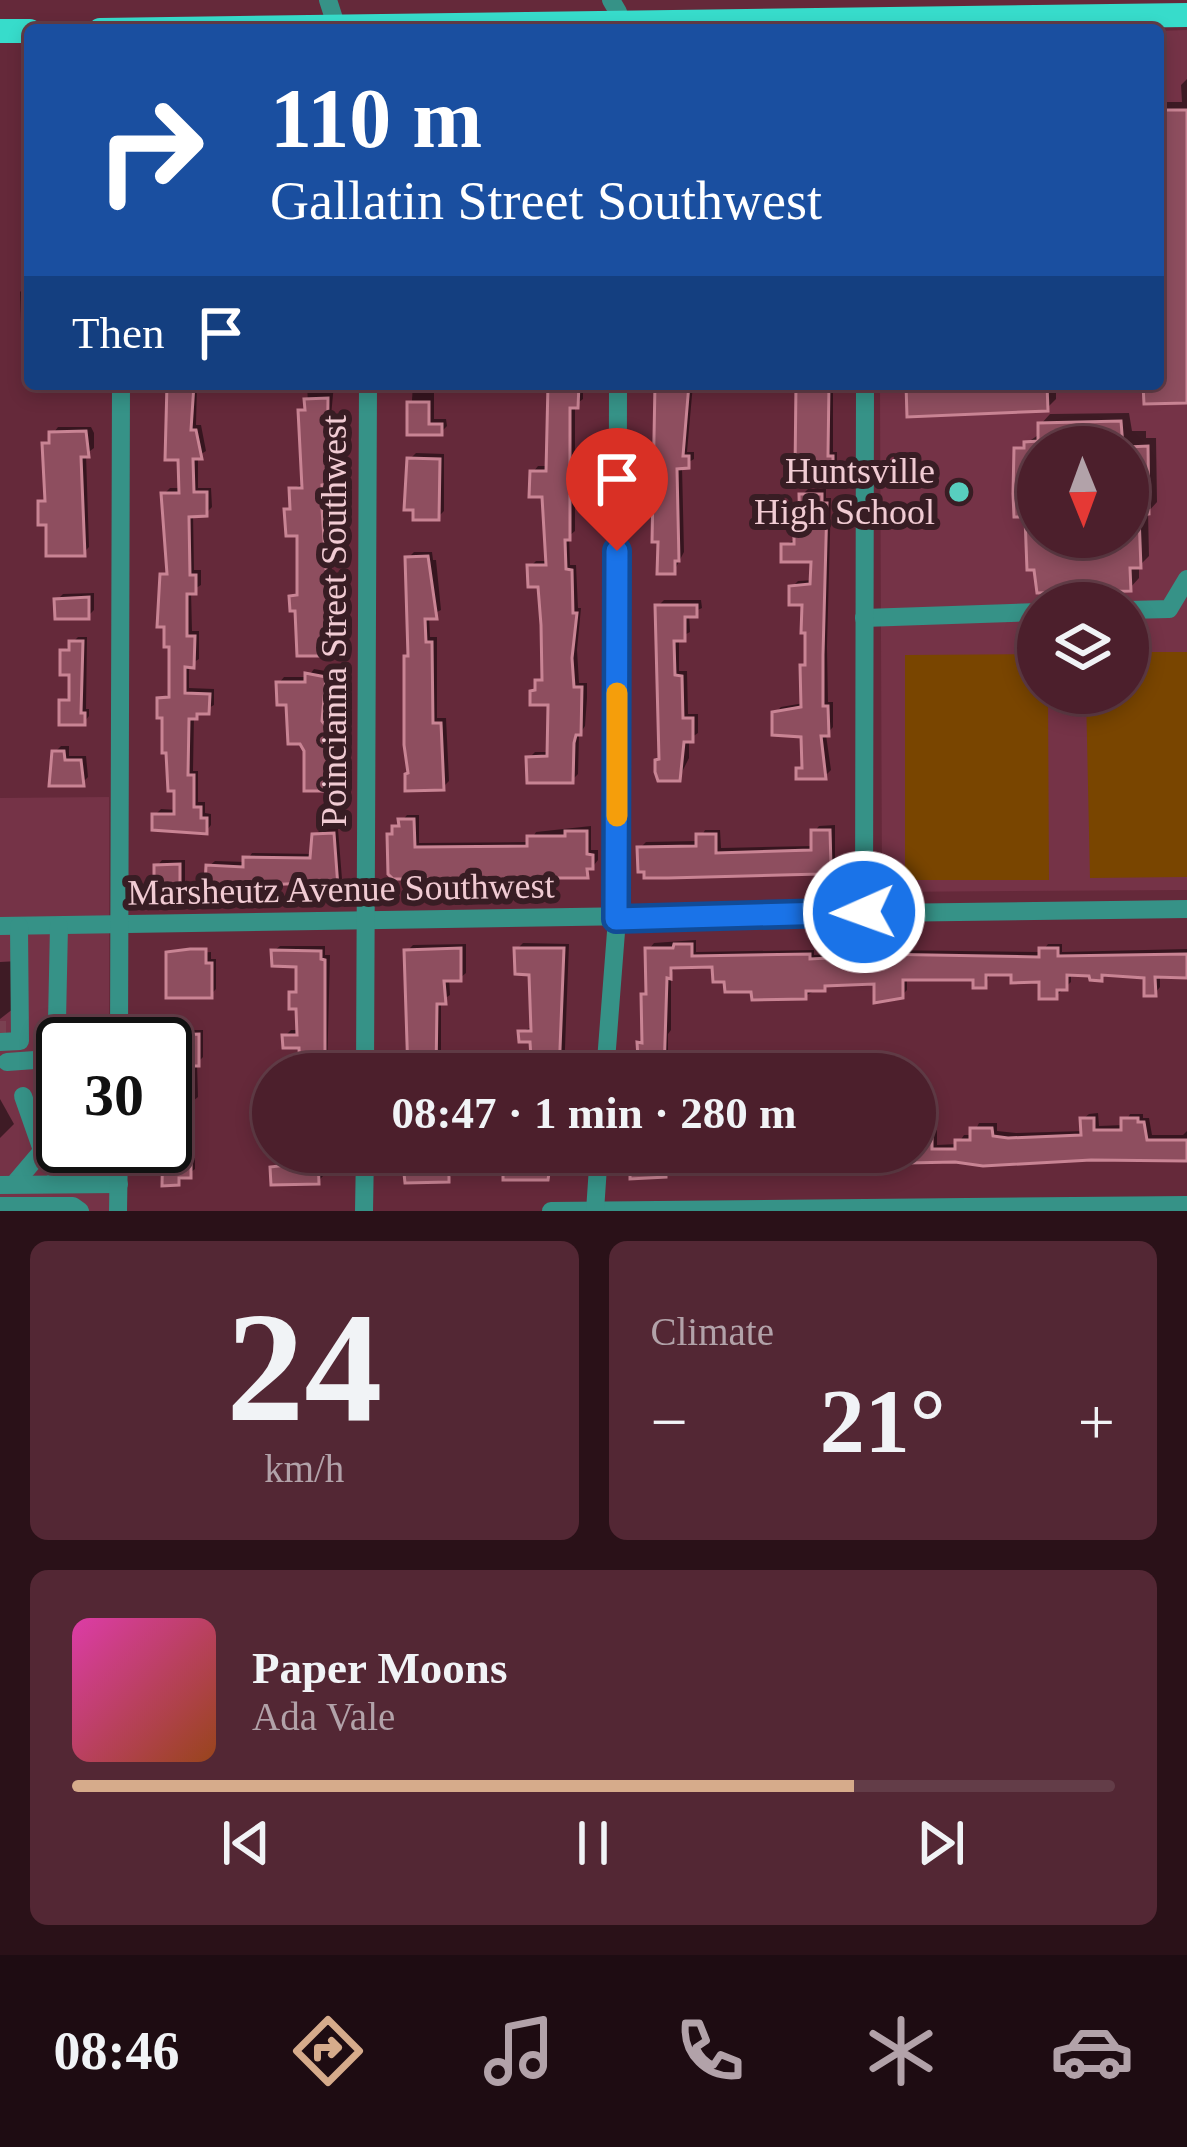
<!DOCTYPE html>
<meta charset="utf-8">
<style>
:root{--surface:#4c1f2c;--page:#532734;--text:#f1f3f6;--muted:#b2a2a9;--line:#633d48;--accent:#d6ab8b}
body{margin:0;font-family:"Times New Roman",serif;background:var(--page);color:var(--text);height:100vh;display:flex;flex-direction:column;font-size:45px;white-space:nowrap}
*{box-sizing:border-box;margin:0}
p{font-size:39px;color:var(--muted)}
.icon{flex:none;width:66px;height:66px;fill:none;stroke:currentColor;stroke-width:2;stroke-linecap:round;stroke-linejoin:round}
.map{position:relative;height:1211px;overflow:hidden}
.panel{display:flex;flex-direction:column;gap:30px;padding:30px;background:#2a1118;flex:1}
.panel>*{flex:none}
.top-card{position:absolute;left:24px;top:24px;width:1140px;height:366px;border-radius:12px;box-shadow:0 6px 18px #0003,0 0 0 3px var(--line);background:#1a4fa0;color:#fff;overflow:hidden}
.needle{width:78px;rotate:179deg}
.buttons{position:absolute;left:1017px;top:426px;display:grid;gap:24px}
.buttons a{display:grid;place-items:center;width:132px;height:132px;border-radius:50%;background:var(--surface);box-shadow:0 6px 18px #0003,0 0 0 3px var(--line);font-size:60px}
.speed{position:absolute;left:36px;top:1017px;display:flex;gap:24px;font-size:60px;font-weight:700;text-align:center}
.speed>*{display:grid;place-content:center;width:156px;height:156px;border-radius:50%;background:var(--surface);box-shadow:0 6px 18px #0003,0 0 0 3px var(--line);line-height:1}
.speed .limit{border:6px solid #111;border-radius:18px;background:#fff;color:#111}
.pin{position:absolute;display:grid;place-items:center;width:102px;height:102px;color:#fff;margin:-123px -51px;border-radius:50% 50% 50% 0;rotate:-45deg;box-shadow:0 0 12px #0007}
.pin .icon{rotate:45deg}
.me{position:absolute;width:132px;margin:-66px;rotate:268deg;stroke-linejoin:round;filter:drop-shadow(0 0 9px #0008)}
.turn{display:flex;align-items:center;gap:42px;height:252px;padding:0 48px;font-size:54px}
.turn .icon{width:156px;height:156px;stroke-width:2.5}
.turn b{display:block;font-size:84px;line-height:102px}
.then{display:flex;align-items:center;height:114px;padding:0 48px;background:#0003;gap:24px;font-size:45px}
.big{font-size:90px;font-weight:600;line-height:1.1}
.panel .tile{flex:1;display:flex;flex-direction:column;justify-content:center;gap:18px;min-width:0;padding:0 42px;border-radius:18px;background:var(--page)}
.panel .dial{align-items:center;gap:0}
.dial b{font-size:156px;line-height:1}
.song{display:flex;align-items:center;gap:36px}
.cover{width:144px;height:144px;border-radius:18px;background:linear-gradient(135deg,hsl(320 70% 55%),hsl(20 70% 35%))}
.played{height:12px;border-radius:6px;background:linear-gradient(90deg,var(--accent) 75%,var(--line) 75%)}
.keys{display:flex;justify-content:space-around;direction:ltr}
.heat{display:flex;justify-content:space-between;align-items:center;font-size:66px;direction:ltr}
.panel .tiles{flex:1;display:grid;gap:30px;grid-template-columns:1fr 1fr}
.tile:last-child{grid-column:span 2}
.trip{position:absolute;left:252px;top:1053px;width:684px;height:120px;border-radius:60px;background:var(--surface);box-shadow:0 6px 18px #0003,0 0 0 3px var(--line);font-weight:600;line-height:120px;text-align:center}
.tab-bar{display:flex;height:192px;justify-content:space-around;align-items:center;background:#1e0c12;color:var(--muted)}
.tab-bar .icon{width:84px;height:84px}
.tab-bar .on{color:var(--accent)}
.tab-bar b{font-size:54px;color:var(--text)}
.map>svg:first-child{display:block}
.built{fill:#753347;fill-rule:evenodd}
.green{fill:#794500}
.shadow{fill:#0007;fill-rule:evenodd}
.building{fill:#8e4e5f;stroke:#c98494;stroke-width:3}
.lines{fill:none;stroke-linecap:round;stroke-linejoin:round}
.minor-tunnel{stroke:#7a4151;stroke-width:18;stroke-dasharray:18 9;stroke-linecap:butt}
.minor{stroke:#369287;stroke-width:18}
.major{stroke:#37dccb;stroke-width:24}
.route-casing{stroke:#114b97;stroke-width:30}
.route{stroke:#1a73e8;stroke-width:21}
.slow{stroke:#f59e0b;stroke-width:21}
.poi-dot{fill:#58cebf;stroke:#381d24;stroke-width:4.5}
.labels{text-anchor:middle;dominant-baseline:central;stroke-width:12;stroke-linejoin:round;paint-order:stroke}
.poi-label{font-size:36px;fill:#f1cbd3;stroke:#381d24;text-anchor:end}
.street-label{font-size:36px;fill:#f1cbd3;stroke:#381d24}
</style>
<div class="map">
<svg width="1187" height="1211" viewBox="0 0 1187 1211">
<rect width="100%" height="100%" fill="#65293a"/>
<g class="built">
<path d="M1187,30V890L882,892L880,384H1158V31ZM1038,447H1128V537H1038ZM1038,603H1128V693H1038Z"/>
<path d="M109,797V1044H63V1146H110V1211H0V798Z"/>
</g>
<g class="green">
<path d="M1128,652H1187V877L1090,878L1086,693H1128Z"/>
<path d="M1038,654V693H1048L1049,880H905V655Z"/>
</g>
<g class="shadow">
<path d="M1187,79V400L1146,384H1158V102H1182L1181,85Z"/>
<path d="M26,286H30V321H21L20,292Z"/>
<path d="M169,384H197L196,425H201L206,451L198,456V488H211L212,507L206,513H193L194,570H201V585L191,591L192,631H199V659L189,665V688L214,689V705L194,716L193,771H198V802H205V813L211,814V825L206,831L155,815L161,809L177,810L160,699L172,693V644L163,576L170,568L164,494L170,488H182Z"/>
<path d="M307,384H334L331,416L332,476L327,480L336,647L331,653L292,597L298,591L300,533L287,511L293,505L292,489L305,483L301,411L308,404Z"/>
<path d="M413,384H434V419H446L447,426L441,432H410Z"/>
<path d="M551,384H583V399L575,405V466H581V487L575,493V531L569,536L570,565H576L578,608H581L577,650L579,683H587V698L585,726L579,735L578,774L572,780L529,758L535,752H550L551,702L538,687L545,675L540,584L530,567L536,561H548L545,494L533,472L538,466H549Z"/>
<path d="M659,384H693L687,452H694V459L682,466L684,552L674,571Z"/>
<path d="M796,384H833V452H837V462L827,473Z"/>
<path d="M909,384H1056V399L1047,408Z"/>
<path d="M1129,413L1132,431H1146V438H1156L1157,502L1148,512L1149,556L1139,566V578L1130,588L1040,590L1017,450L1041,433V424L1050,414ZM1038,447H1128V537H1038Z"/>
<path d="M58,427H91L94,433V448L86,454L89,547L83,553L49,522L41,503L48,496L45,444Z"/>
<path d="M416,453L444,454V511L438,517L410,459Z"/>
<path d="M808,489H826V498H831L827,647L828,702H833V727L826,735L831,770L825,776L799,769L805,764L804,734L775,713L781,707L804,703L803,667L808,661L805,602L792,587L798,581L813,580L814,559L784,545L797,539L803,531L802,495Z"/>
<path d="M414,552H432L433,560H436L441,610L429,616L430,637H437V718H446L449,781L443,787L411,772L408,558Z"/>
<path d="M94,593V610L88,616L57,600L63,594Z"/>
<path d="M664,600H701L702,608L689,614L690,632L679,638V671H687L688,714H698V733L689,739V758L679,778L662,757L658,606Z"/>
<path d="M78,637H87L86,709H89V716L84,722L62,701L72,695V672L63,652Z"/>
<path d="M314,669L331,672L327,714L333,724L332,782L326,788L279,683L284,677H308Z"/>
<path d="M61,746H69V756H86L88,777L82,783L55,752Z"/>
<path d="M407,815H419V843L530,842L536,832L591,826V850H598V860L586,875L454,877L450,881L390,835Z"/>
<path d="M835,825V860L829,867L640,848L646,842L699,841L705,830H720L721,848L814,846V832L819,826Z"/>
<path d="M321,829H338L342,879L336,884L209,866L215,861L246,862L252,853L314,854L315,835Z"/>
<path d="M162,860H185V886L179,892L157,866Z"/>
<path d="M696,940V952L814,950V955L851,953L852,957L877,956L883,950L1042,952L1048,944H1062V952L1187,949V975L1160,974V987L1155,993L1147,975L1106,973L1101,978L1092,973L1071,972V982L1056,996L1042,979L1014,972H991L985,985L976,977H907V990L902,995L877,981L829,983L805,996L754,989L727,979L715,963L676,965L671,974V1030L668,1034V1065H676L675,1074H638L640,1043L645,1038L644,995L649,990V949L654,943Z"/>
<path d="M523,943L569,944L564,1074H532L533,1039L521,1032L534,1026L532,972L517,949Z"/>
<path d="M466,944V973L460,978H449L450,995L441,1001V1068H448L449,1074H406L407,951L413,945Z"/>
<path d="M280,946H325V955H330L327,1074H290L303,1069L301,1045L285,1036L291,1030H299V1005L292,993L299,986V964L274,951Z"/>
<path d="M211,952V959H216V989L210,995L170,955Z"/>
<path d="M18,961V1005L0,1019V962Z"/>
<path d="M169,1030H203V1057L197,1063L198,1097L193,1101L194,1129L183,1135V1158H195V1169L178,1182L164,1044V1036Z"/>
<path d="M0,1099L14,1124L0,1138Z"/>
<path d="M1098,1113L1099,1126L1124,1125L1130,1114H1143V1118H1149L1152,1135H1183L1187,1131V1157H707V1152H915V1131L937,1130V1145L958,1144L964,1135H973L979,1123H997V1131L1016,1133L1084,1131L1083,1119L1089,1114Z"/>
<path d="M281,1152H325L324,1175L318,1181L273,1168L282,1162Z"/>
<path d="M409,1152H447V1160L454,1161V1173L448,1179L405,1156Z"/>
<path d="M530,1152H561V1164L547,1177L506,1165L512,1159L530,1158Z"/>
<path d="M635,1152H671L670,1169L665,1174L633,1154Z"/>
</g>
<g class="building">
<path d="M1158,110H1187V403L1144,404L1143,384H1158Z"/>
<path d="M167,384H194L191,430H196L202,459H193L194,492H207V516L189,517L190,575H196V594H187V636H195L194,668L185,667V693L210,694L209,714H197V719H189L188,775H194V807H201V818H207V834L152,830V814H174V791H168L166,753H162V718H157V698L169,697V647H164V627H157L160,574H167L161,493H179L178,460H165Z"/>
<path d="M548,384H579L578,408H570V470H576V496H570V540H565L566,569L572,570L573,613H577L572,658L574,687H582L581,735H576L574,743L573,783H527L526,757L547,756L548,705H530V691L535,690V680H542L541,625L538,587H528L527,565H546L542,497H529L530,471H546Z"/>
<path d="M655,384H689L683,456H689V468L677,469L679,561H675V574H657L658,542H652Z"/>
<path d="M796,384H829L828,456H833V471L828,470V476L795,471Z"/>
<path d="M906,384H1047L1048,411L907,417Z"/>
<path d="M328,398L327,484L322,485V509L332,656H297L295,611H290L289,596L297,595V536H286L284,509H290L289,488H302L298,410H305L304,399Z"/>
<path d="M407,402H429V424H442V435H407Z"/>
<path d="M1121,421L1123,447H1038V423Z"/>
<path d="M86,431L89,457H81L85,556H46V525H38V501H45L42,443H49V432Z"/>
<path d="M1038,441V537H1128V447L1148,446L1149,514L1139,515L1141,568H1130L1131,591L1037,593L1034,570H1027L1025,517H1014L1013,494L1014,448H1024V442Z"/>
<path d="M407,458L440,459L439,520H413V510H404Z"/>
<path d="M799,494H822V503H827L823,655V706H828L829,736H821L826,779H796V768H802L801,737L772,735V712L801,707L800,665H805V633H801L802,605H789V586L810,584L811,562H781V544H794V535H800Z"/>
<path d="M428,556L437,619H425L426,642H432L433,723H441L444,790L405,791V774L408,773L404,745V656H408L405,557Z"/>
<path d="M89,597V619H55L54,599Z"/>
<path d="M655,605H697V617H685V641H674L675,675L682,676L683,718H693V742H684L680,781H658L655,772V760L659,759Z"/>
<path d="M69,641H83L81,713H85V725H59V700H69V675H60V650H69Z"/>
<path d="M305,673L326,677L322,721L329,730L327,791H304V751L300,744H288L286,705H277L276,682H305Z"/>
<path d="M52,751H64L65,760H81L84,786H49Z"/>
<path d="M398,819H414L415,847L527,846V836H565V831H587V854L593,855V869H587L588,878H543V882L451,880V884H428V879H393L388,874L387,834H392V826H399Z"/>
<path d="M811,830H830L831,866L821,874L668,878H644V872H638L637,847L696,846V834H716V853L811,850Z"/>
<path d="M334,833L338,887L312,888L311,883L205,887L206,865L243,867V857L310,858L312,834Z"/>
<path d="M180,864V895H154V865Z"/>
<path d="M674,944H692V956L810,954V959L847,957V961H874V954L1039,957V948H1058V956L1187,954V978L1155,977L1156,996H1144V978L1102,975V981L1090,980L1089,976L1067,975V990H1057V999H1039V982L1011,983V975H986V988H973V980H903V998L874,1003V984L825,986V991H806V999L752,1000L751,992H725L724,982H713L712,967L671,968V979L667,978L664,1074H639L637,1042L642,1043L641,994H646L645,948H673Z"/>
<path d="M461,948V981H444L446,1004H437L436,1074H408L404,950Z"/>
<path d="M514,948H564L559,1074H532L530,1042H519L518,1031H531L529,975L515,974Z"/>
<path d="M190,949H206V963H212V998H166V952Z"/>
<path d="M271,950L321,951V959L325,960V1061H321L322,1074H300L299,1048H283L282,1035H297L296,1009H289V992H296V967L272,966Z"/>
<path d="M199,1034V1066H193V1106H189V1138H178V1162H191V1178H179V1185L162,1186L165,1035Z"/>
<path d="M1080,1118H1094V1130H1121V1118H1138V1122H1144L1147,1140H1187V1161L1091,1160L983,1166L955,1162L720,1167V1152H915V1134H932V1149H955V1140H970V1128H992L993,1136L1008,1138L1081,1135Z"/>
<path d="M526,1152H549V1159H556L557,1173H549L548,1180H503V1164L526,1163Z"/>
<path d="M653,1152H666V1177L630,1179V1153Z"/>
<path d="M295,1153H318L319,1184L271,1185L270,1167L279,1166V1158L294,1157Z"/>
<path d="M443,1154L442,1165H449V1182L405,1183L402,1155Z"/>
</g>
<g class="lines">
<path class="minor-tunnel" d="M0,1030H6"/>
<g class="minor">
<path d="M328,0L337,28"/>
<path d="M611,0L618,12V30"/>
<path d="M1128,610L1169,609L1187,579"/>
<path d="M864,618L1038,612"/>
<path d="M864,912L865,384"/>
<path d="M0,926C396,920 791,913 1187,909"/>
<path d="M59,926L56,1069L63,1083"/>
<path d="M0,1042L20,1041L19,926"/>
<path d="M119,1044L121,384"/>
<path d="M7,1062L63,1058"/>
<path d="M365,1074L368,384"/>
<path d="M605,1074L617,919L618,384"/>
<path d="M23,1096L43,1153"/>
<path d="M84,1146L85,1184"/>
<path d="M14,1184L42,1151L64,1184"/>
<path d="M0,1185L119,1184"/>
<path d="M0,1206H73L80,1211"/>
<path d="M118,1211L119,1146"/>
<path d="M364,1211L365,1152"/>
<path d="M551,1211L1187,1205"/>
<path d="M595,1211L599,1152"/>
</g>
<g class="major">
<path d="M100,30L1187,15"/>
<path d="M0,31H30"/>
</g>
</g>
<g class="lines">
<defs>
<path id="route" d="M617,551L616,919L864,912"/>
</defs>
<use href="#route" class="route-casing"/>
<use href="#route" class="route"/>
<path class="slow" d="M617,816V693"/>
</g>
<circle class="poi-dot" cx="959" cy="492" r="12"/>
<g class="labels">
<g class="poi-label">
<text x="935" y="471">Huntsville<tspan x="935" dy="41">High School</tspan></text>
</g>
<g class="street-label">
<text transform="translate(334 621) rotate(-90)">Poincianna Street Southwest</text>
<text transform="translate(341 889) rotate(-1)">Marsheutz Avenue Southwest</text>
</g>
</g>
</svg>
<div class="buttons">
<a><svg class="needle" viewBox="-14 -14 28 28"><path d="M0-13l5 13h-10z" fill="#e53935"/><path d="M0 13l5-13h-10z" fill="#b2a2a9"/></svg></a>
<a><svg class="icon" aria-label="layers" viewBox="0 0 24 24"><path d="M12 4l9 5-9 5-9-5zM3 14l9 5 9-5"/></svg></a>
</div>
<div class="speed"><div class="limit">30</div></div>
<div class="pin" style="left:617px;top:551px;background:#d93025"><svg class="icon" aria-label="arrive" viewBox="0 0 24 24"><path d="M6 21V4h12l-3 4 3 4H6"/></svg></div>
<svg class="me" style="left:864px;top:912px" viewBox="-20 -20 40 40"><circle r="17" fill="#1a73e8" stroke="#fff" stroke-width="3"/><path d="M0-11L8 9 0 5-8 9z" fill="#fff"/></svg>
<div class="trip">08:47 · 1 min · 280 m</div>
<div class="top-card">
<div class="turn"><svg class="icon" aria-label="right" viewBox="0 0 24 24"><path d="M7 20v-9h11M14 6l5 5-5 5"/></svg><div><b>110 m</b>Gallatin Street Southwest</div></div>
<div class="then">Then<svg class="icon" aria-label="arrive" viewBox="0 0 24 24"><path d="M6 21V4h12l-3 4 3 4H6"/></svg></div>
</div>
</div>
<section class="panel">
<div class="tiles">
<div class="tile dial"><b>24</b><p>km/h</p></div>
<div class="tile"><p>Climate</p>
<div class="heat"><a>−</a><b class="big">21°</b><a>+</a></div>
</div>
<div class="tile">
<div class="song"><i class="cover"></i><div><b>Paper Moons</b><p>Ada Vale</p></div></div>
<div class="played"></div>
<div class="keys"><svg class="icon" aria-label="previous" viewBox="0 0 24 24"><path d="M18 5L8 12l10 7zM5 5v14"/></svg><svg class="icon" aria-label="pause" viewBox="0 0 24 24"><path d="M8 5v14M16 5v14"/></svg><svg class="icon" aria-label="next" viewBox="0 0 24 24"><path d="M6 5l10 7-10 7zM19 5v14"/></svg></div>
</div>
</div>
</section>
<nav class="tab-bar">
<b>08:46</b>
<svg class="icon on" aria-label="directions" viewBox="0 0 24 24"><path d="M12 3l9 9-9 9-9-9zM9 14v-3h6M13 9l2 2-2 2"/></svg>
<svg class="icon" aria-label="music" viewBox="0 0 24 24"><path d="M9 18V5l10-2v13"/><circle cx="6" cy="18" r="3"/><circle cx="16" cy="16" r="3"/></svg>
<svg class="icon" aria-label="phone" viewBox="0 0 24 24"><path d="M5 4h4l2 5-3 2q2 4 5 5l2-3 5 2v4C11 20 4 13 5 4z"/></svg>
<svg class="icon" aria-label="climate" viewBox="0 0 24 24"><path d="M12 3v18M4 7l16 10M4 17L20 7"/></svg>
<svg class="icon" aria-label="car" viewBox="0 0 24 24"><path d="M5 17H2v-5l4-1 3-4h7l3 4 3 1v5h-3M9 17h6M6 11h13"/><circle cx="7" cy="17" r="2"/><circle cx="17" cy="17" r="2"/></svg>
</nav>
